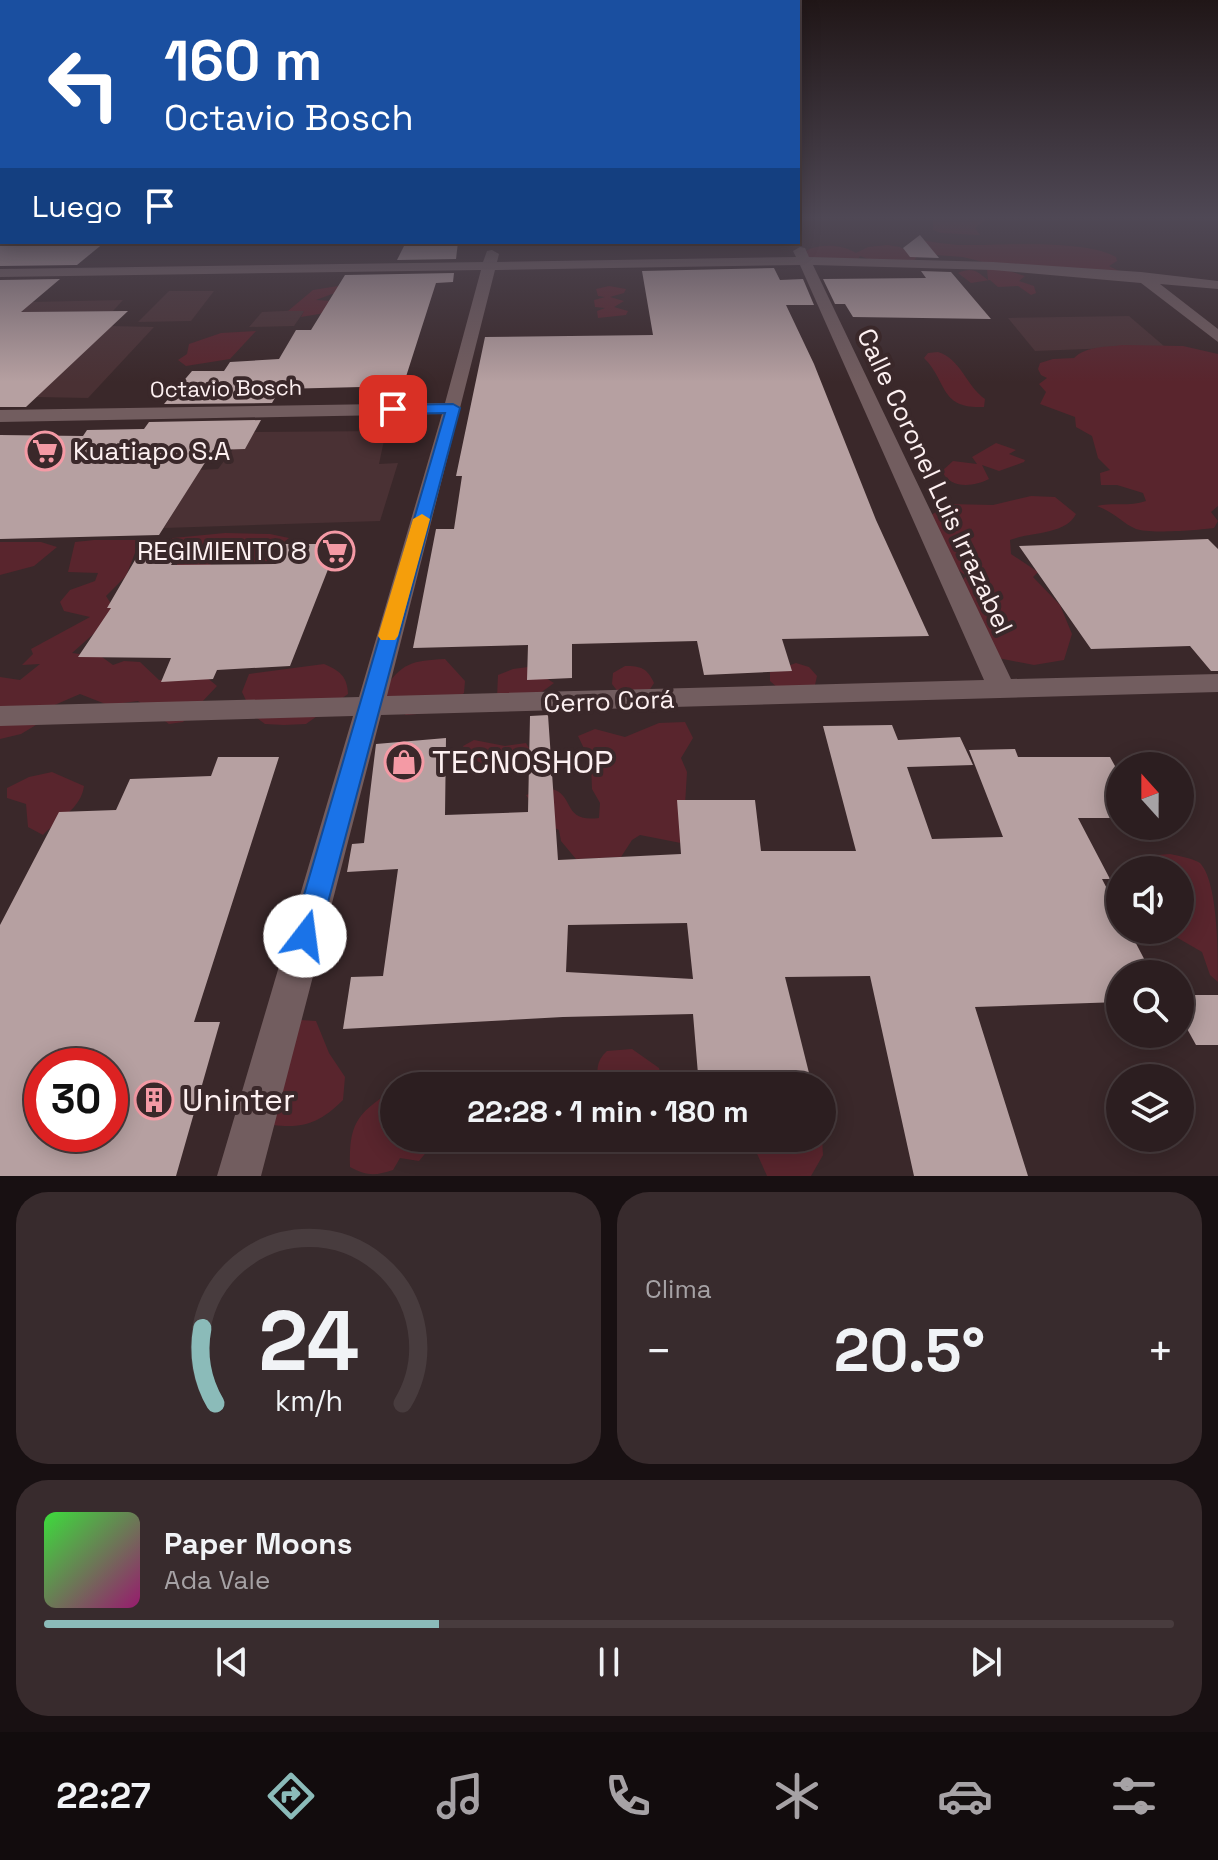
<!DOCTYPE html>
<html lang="es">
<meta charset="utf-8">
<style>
:root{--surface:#2c1e20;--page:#382b2d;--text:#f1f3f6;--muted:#a6a2a5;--line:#483c3e;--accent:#8bbbb9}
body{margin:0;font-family:"Space Grotesk",sans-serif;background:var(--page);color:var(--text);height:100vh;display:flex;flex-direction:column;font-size:30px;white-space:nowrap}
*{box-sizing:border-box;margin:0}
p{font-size:26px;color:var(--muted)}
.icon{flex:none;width:44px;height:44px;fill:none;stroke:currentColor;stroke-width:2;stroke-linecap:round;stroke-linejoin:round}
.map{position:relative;height:1176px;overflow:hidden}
.panel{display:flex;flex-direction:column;gap:16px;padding:16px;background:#181012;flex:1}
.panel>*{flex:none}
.hud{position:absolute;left:0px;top:0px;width:800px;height:244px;box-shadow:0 4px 20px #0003,0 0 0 2px var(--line);background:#1a4fa0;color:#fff;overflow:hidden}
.needle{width:52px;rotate:339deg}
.controls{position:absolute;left:1106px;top:752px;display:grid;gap:16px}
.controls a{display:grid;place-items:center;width:88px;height:88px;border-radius:50%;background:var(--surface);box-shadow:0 4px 20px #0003,0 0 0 2px var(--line);font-size:40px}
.speed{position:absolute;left:24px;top:1048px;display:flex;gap:16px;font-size:40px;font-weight:700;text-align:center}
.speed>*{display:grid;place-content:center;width:104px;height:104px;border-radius:50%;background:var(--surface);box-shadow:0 4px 20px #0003,0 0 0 2px var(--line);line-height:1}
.speed .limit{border:12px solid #d22;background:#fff;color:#111}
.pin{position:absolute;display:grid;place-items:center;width:68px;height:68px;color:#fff;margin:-34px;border-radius:16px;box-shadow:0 4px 12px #0006}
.me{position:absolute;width:88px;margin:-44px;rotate:15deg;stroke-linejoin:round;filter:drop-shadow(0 0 6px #0008)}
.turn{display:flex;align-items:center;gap:28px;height:168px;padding:0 32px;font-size:36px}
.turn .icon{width:104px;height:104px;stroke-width:2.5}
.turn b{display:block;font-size:56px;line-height:68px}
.then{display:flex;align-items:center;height:76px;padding:0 32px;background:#0003;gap:16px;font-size:30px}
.big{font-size:60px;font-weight:600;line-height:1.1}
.panel .widget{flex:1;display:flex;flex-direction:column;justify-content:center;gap:12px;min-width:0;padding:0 28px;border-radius:32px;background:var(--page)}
.panel .dial{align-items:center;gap:0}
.dial svg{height:208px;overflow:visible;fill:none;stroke:var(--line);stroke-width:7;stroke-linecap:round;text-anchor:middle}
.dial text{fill:var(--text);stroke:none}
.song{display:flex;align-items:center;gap:24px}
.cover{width:96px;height:96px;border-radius:12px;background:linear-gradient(135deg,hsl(120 70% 55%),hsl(320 70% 35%))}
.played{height:8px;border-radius:4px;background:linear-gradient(90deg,var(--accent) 35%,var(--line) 35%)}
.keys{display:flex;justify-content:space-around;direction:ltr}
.heat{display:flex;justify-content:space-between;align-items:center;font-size:44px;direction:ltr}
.panel .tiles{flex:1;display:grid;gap:16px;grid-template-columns:1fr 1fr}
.widget:last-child{grid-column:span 2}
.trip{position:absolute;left:380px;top:1072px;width:456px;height:80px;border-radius:40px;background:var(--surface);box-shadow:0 4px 20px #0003,0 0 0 2px var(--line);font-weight:600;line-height:80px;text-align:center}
.tab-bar{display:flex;height:128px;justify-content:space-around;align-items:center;background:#120c0d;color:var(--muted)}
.tab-bar .icon{width:56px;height:56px}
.tab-bar .selected{color:var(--accent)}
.tab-bar b{font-size:36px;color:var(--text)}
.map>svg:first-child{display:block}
.built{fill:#4a3134}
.green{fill:#59252d}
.building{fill:#b6a0a1;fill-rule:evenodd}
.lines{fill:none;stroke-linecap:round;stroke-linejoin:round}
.minor{fill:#725d5f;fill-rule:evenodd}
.route{fill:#1a73e8;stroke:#114b97;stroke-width:2}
.slow{fill:#f59e0b}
.labels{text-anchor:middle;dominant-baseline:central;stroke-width:8;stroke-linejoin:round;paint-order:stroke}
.far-street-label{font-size:22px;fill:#fdf0f1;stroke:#3a282a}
.poi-label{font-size:26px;fill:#fdf0f1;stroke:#3a282a;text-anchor:start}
.street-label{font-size:26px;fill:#fdf0f1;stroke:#3a282a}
.near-poi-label{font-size:32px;fill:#fdf0f1;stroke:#3a282a;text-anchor:start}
</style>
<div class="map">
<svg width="1218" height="1176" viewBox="0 0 1218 1176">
<rect width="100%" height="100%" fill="#3a282a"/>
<g class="built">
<path d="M169,291H214L191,321L138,322Z"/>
<path d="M123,300L113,311L18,312L31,302Z"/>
<path d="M305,310L294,326L249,327L262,312Z"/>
<path d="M1129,316L1164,346L1035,351L1008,318Z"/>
<path d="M111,326L154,327L88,398L36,397Z"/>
<path d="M386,431L379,464L398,463L380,521L164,528L199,470L218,469L246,432Z"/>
</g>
<g class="green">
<path d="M933,218H988L975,228L980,235L941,233L933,230Z"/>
<path d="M920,240C933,242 946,244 958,245C999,246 1082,238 1116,257L1117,261L1109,266L1121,272L987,263L963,257L922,254Z"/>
<path d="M887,245L900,247L917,256L914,261L877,262L860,256L857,261L819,262L799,255C815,243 839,243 856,253L868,247Z"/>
<path d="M987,269L1006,270L1025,276L1019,281L1034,286L1036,293L1031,295L1018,286L998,287L990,280L971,283L958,273C974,266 978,273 988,280Z"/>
<path d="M338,286L346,293L332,294L316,300L332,301L325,313L301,317L304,311H288L313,290Z"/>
<path d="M609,286L626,289L624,293L610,297L624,301L614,307L628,311L626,315L598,318L597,311L605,308L595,307L594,300L605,297L598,296L596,289Z"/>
<path d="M256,331L230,359L186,366L178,360L187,354L189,344L221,333Z"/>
<path d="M1123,345L1183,346L1218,354V506L1211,512L1218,521L1214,528C1200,530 1148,534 1136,529C1122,523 1116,513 1097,506C1114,502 1129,507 1146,501L1143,493L1117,485H1101L1100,473L1110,470L1098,458L1092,436L1076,427L1075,417L1040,404L1046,392L1039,384L1047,378L1041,375L1038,369L1040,363L1053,359L1074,358C1086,346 1107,347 1123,345Z"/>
<path d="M938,352C961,359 966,386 985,399L984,407C939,409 948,382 924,358L928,353Z"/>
<path d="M996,443L1016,450L1009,454L1025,460L1024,462L999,471L982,465L989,479C973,487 950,489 942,471L953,461L977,464L972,457Z"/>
<path d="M1031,496L1055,497L1076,514C1066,535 1029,532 1010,540L1011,554L1038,572L1033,577L1060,605L1072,634L1064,660L1034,665L998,658L959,584L966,576L942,557L931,515L949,504L993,505Z"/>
<path d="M225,533L270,534L289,538L273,551L270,561L212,563L193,584L171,580L184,547L164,544L173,538Z"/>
<path d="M94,540H140L126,576L106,596L117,613L72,653L102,657L113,665L124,661L140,662L159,680L205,676L217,686L183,722L169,724L138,701L108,705L80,694L50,707L41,722L21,734L0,739V677L20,680L40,664L22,665L33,654L31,649L90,617L64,611L60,602L70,590L95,581L98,573L68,572L75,542Z"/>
<path d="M0,542H41L57,547L34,566L0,575Z"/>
<path d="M445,659L465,681L464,693L440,712L406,715L386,700L383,691C402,662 412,661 445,659Z"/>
<path d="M796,663L809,667L817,676L815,685L778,688L770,681V672Z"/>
<path d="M324,664C340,671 347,676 348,694L306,724L284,725L265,724L253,715L242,692L249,674Z"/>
<path d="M625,666C641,666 647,668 654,683L647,694L619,693L612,684L613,673Z"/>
<path d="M528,667L554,683L539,694L497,698L498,675L513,669Z"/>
<path d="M685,722L693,738L681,758L687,772L685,805L691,845L640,835L632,840L621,857L576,859L561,841L559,830L545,824L526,795C534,793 545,787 552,789C575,795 562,823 599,818L600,803L592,789L591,763L578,736L595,729L625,737L659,723Z"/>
<path d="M474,740L505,746L526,743L529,748C508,776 494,770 467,756L463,746Z"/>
<path d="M52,772L84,786C81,809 58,819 43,835L28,827L26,804L7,798V788L29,777Z"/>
<path d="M1170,854C1179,856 1192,858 1200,863C1218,882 1218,952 1218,982L1210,975L1202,952L1164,930H1180V870H1129L1144,856Z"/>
<path d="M301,1020L316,1021L329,1053L345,1077L343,1100C313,1130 294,1129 254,1122Z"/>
<path d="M632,1049L659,1068L664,1086H601C595,1073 596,1061 607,1051Z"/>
<path d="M391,1091L394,1093V1138H438L419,1161L400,1158L393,1170C375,1176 367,1176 350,1167C349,1124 356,1115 391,1091Z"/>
<path d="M750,1138H822L823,1155L811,1176H767Z"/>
</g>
<g class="building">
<path d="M920,235L939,258L910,257L903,248Z"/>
<path d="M0,242H105L77,265L0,266Z"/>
<path d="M406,242H458L456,259L397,260Z"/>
<path d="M774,268L780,280L803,279L814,305H786L814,364L876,520L929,636L782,639L792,671L704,675L697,641L572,644V678L550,679L527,680L528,645L413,648L436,529H454L462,476H456L485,337L653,335L642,271Z"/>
<path d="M921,271L951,272L991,319L853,317L845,304H835L823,279L926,278Z"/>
<path d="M454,273L453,282L436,283L403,386L280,389L272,403L164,404L192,371H224L230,362L279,359L296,330H311L345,275Z"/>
<path d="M60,279L21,312L128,311L26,407H0V280Z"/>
<path d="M261,420L245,449L213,450L159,535L0,539V435L83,436L87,430L144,429L149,422Z"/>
<path d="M1208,539L1218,549V671H1211L1190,646L1091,649L1019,546Z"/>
<path d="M284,544H338L290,666L217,670L213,679L161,682L171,658L78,657L111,608H107L142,548H180L171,565L275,564Z"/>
<path d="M548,715L558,860L681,854L677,800H755L761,851H856L823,726L892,725L898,740L960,737L973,765L907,767L932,839L1003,837L969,750L1015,749L1018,757H1110L1120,775V818H1078L1110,879H1102L1120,914V930H1129L1152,974H1120V1002L975,1007L1028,1176H914L870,976L785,977L812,1085L699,1086L693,1014L563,1017L343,1029L351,977L383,976L398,869L347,872L352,844L364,843L376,744L446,738L445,815L528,812L530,716ZM687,923L693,979L566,972L568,925Z"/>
<path d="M218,757H279L194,1022H220L176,1176H0V925L59,812L116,810L130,779L211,776ZM42,1066H110V1134H42Z"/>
<path d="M1180,995H1218V1045H1196L1180,1016Z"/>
</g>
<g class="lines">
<path class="minor" d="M800,247L805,248L809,257L993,262L1141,272L1218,281V289L1160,284L1218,329V342L1141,283L993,270L813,265L1011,679L1218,674V692L381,715L261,1176H217L353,716L0,726V706L359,697L442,414L0,422V410L445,403L481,270L0,277V269L483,262L487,251L492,250L499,254L497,262L796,257L793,251ZM800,265L984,680L387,696L495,270Z"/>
</g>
<linearGradient id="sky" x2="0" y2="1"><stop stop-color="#201617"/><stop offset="0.57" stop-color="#4f4855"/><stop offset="1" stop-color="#4f4855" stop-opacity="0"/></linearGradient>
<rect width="1218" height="382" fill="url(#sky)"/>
<path class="route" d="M453,404L460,408L319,936L315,944L305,947L296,944L292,936L445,413L393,414L386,409L393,405Z"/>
<path class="slow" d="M422,514L430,519L398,636L395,640H381L378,636L413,519Z"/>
<defs>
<symbol id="supermarket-ring" viewBox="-11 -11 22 22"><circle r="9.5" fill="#3a282a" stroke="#f49aa5" stroke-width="1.5"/><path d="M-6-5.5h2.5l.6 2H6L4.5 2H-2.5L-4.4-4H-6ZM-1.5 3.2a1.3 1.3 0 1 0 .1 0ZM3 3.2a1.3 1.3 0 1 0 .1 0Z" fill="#f49aa5"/></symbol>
<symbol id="shop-ring" viewBox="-11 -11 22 22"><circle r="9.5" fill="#3a282a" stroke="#f49aa5" stroke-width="1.5"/><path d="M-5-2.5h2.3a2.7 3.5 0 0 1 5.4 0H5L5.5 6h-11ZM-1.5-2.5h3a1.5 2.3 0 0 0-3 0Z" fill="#f49aa5"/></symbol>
<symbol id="building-ring" viewBox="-11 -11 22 22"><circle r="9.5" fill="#3a282a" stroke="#f49aa5" stroke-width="1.5"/><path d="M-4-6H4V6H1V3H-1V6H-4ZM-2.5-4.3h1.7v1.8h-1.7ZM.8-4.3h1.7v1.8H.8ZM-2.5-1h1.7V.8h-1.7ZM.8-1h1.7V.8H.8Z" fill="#f49aa5"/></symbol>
</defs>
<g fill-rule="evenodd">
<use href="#supermarket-ring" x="23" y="429" width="44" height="44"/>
<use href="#supermarket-ring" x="313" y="529" width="44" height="44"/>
<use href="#shop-ring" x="382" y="740" width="44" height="44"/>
<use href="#building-ring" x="132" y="1078" width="44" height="44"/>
</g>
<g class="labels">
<g class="far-street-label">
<text transform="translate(226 388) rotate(-1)">Octavio Bosch</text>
</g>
<g class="poi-label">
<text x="73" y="451">Kuatiapo S.A</text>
<text x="307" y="551" text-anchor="end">REGIMIENTO 8</text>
</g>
<g class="street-label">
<text transform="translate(935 481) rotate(65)">Calle Coronel Luis Irrazabel</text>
<text transform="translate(609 701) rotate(-2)">Cerro Corá</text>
</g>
<g class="near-poi-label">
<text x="432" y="762">TECNOSHOP</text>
<text x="182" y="1100">Uninter</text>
</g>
</g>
</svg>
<div class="controls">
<a><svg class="needle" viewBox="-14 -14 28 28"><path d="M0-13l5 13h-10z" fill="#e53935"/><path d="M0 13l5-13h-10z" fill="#a6a2a5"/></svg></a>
<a><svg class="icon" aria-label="sound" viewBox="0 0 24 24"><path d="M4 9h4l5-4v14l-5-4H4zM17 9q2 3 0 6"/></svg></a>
<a><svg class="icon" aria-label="search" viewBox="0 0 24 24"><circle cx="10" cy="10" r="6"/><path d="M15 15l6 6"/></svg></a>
<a><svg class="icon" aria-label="layers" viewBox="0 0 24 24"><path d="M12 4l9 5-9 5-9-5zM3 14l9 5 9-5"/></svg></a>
</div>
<div class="speed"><div class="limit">30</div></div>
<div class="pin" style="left:393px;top:409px;background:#d93025"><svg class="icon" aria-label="arrive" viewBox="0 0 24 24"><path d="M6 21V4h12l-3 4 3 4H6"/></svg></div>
<svg class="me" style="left:305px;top:936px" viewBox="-20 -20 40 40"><circle r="19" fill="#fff"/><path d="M0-13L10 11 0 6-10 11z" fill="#1a73e8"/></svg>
<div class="trip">22:28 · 1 min · 180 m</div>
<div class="hud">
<div class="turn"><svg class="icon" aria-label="left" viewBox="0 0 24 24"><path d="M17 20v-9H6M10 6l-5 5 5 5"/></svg><div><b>160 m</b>Octavio Bosch</div></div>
<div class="then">Luego<svg class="icon" aria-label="arrive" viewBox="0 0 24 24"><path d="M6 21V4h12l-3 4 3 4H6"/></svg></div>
</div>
</div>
<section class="panel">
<div class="tiles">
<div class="widget dial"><svg viewBox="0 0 100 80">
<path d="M14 69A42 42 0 1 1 86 69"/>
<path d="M14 69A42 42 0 0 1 9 40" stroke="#8bbbb9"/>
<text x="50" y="56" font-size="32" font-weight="700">24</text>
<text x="50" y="72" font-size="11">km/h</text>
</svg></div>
<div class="widget"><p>Clima</p>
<div class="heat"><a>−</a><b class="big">20.5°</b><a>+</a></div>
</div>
<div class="widget">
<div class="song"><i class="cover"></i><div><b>Paper Moons</b><p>Ada Vale</p></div></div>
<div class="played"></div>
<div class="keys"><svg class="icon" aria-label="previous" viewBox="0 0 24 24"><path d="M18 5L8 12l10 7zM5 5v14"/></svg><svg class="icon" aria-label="pause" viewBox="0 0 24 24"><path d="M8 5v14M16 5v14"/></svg><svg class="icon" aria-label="next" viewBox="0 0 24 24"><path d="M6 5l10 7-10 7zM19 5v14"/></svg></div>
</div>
</div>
</section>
<nav class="tab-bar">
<b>22:27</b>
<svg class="icon selected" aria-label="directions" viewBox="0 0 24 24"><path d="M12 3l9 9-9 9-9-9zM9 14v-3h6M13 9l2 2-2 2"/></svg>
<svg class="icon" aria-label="music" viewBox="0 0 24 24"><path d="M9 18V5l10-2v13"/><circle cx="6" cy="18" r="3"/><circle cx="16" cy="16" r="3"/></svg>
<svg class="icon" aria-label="phone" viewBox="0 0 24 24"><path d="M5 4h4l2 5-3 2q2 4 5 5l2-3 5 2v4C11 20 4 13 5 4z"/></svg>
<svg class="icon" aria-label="climate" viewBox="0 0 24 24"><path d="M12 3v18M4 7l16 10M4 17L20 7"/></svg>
<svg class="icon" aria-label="car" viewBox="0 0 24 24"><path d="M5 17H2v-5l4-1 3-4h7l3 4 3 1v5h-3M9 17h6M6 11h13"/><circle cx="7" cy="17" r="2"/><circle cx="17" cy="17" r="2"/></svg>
<svg class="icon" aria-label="filters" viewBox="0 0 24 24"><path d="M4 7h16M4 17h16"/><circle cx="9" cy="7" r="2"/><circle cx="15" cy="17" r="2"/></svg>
</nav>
